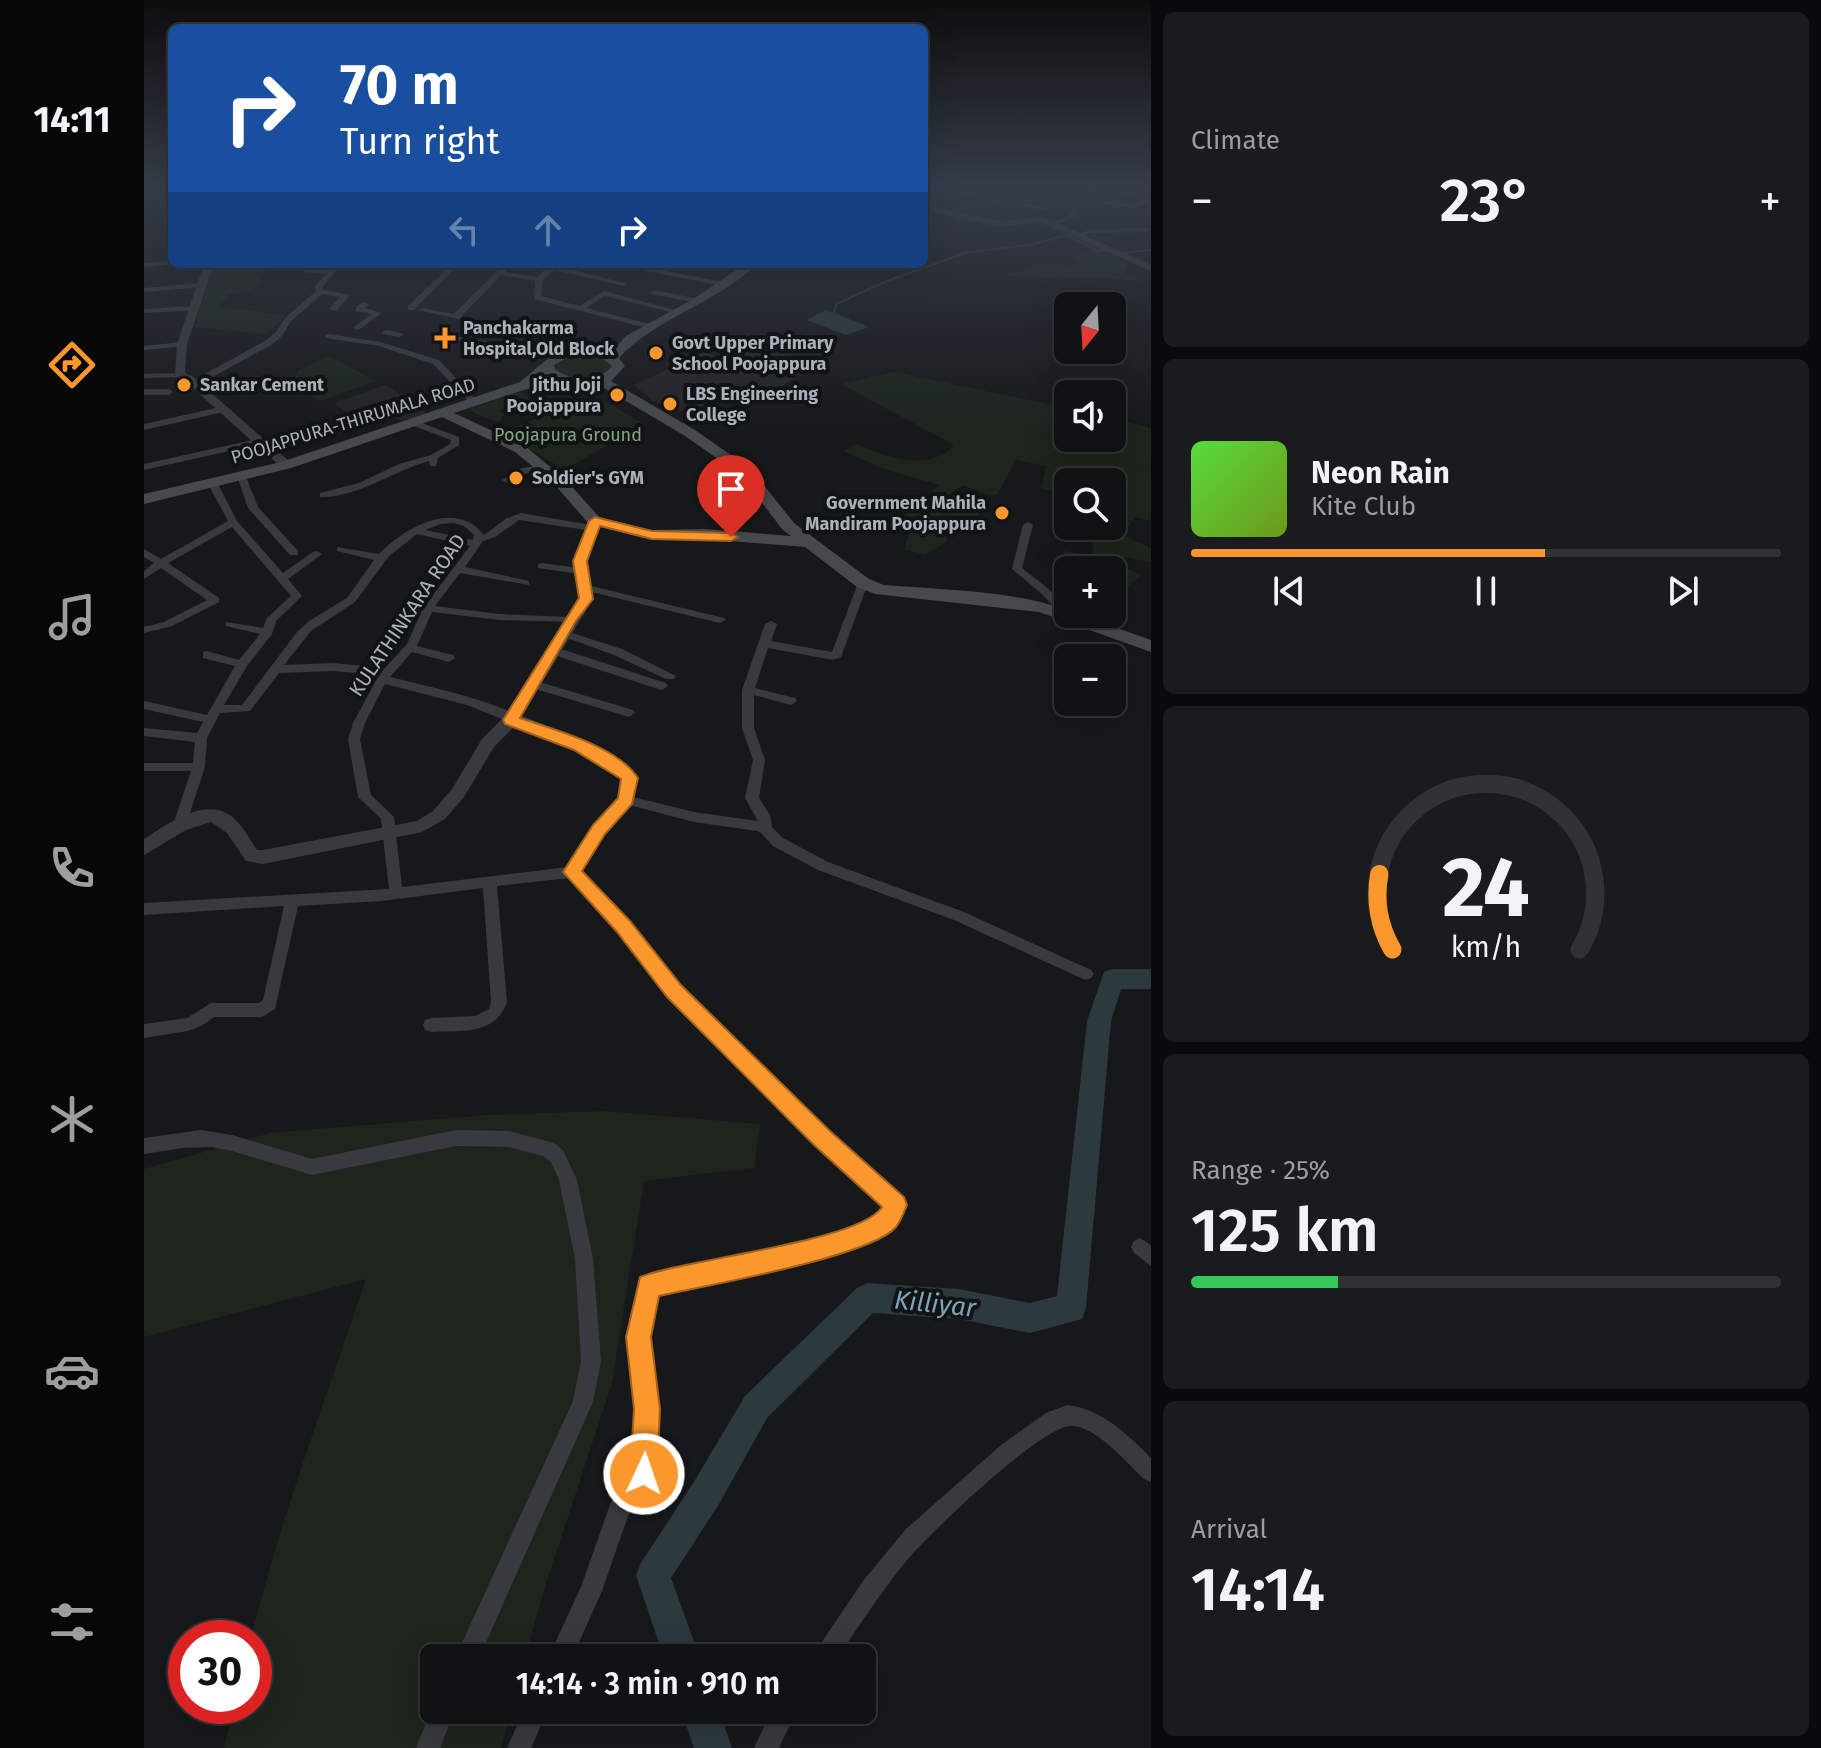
<!DOCTYPE html>
<meta charset="utf-8">
<style>
:root{--surface:#111214;--page:#1a1b1d;--text:#f1f3f6;--muted:#9c9ea0;--line:#303234;--accent:#fc972d}
body{margin:0;font-family:"Fira Sans",sans-serif;background:var(--page);color:var(--text);height:100vh;display:flex;flex-direction:column;font-size:30px;white-space:nowrap}
*{box-sizing:border-box;margin:0}
p{font-size:26px;color:var(--muted)}
.icon{flex:none;width:44px;height:44px;fill:none;stroke:currentColor;stroke-width:2;stroke-linecap:round;stroke-linejoin:round}
.map{position:relative;flex:1;overflow:hidden}
.details{display:flex;flex-direction:column;gap:12px;padding:12px;background:#090a0b;width:670px}
.details>*{flex:none}
.hud{position:absolute;left:24px;top:24px;width:760px;height:244px;border-radius:12px;box-shadow:0 8px 32px #0002,0 0 0 2px var(--line);background:#1a4fa0;color:#fff;overflow:hidden}
.needle{width:52px;rotate:198deg}
.buttons{position:absolute;left:910px;top:292px;display:grid;gap:16px}
.buttons a{display:grid;place-items:center;width:72px;height:72px;border-radius:12px;background:var(--surface);box-shadow:0 8px 32px #0002,0 0 0 2px var(--line);font-size:40px}
.speed{position:absolute;left:24px;top:1620px;display:flex;gap:16px;font-size:40px;font-weight:700;text-align:center}
.speed>*{display:grid;place-content:center;width:104px;height:104px;border-radius:50%;background:var(--surface);box-shadow:0 8px 32px #0002,0 0 0 2px var(--line);line-height:1}
.speed .limit{border:12px solid #d22;background:#fff;color:#111}
.pin{position:absolute;display:grid;place-items:center;width:68px;height:68px;color:#fff;margin:-82px -34px;border-radius:50% 50% 50% 0;rotate:-45deg;box-shadow:0 0 8px #0007}
.pin .icon{rotate:45deg}
.me{position:absolute;width:88px;margin:-44px;rotate:3deg;stroke-linejoin:round;filter:drop-shadow(0 0 6px #0008)}
.turn{display:flex;align-items:center;gap:28px;height:168px;padding:0 40px;font-size:36px}
.turn .icon{width:104px;height:104px;stroke-width:2.5}
.turn b{display:block;font-size:56px;line-height:68px}
.lanes{display:flex;align-items:center;height:76px;padding:0 40px;background:#0003;justify-content:center;gap:40px;direction:ltr}
.lanes .off{opacity:.35}
.big{font-size:60px;font-weight:600;line-height:1.1}
.details .widget{flex:1;display:flex;flex-direction:column;justify-content:center;gap:12px;min-width:0;padding:0 28px;border-radius:12px;background:var(--page)}
.details .dial{align-items:center;gap:0}
.dial svg{height:208px;overflow:visible;fill:none;stroke:var(--line);stroke-width:7;stroke-linecap:round;text-anchor:middle}
.dial text{fill:var(--text);stroke:none}
.song{display:flex;align-items:center;gap:24px}
.cover{width:96px;height:96px;border-radius:12px;background:linear-gradient(135deg,hsl(110 70% 55%),hsl(80 70% 35%))}
.played{height:8px;border-radius:4px;background:linear-gradient(90deg,var(--accent) 60%,var(--line) 60%)}
.keys{display:flex;justify-content:space-around;direction:ltr}
.heat{display:flex;justify-content:space-between;align-items:center;font-size:44px;direction:ltr}
.charge{height:12px;border-radius:6px;background:linear-gradient(90deg,#34c759 25%,var(--line) 0)}
.trip{position:absolute;left:276px;top:1644px;width:456px;height:80px;border-radius:12px;background:var(--surface);box-shadow:0 8px 32px #0002,0 0 0 2px var(--line);font-weight:600;line-height:80px;text-align:center}
main{display:flex;flex:1;min-height:0}
.menu{display:flex;flex-direction:column;width:144px;justify-content:space-around;align-items:center;background:#070708;color:var(--muted)}
.menu .icon{width:56px;height:56px}
.menu .selected{color:var(--accent)}
.menu b{font-size:36px;color:var(--text)}
.map>svg:first-child{display:block}
.built{fill:#232427}
.green{fill:#1d251d}
.water{fill:#2c393f}
.lines{fill:none;stroke-linecap:round;stroke-linejoin:round}
.stream{stroke:#2c393f;stroke-width:2}
.river{fill:#2c393f;fill-rule:evenodd}
.minor{fill:#383a3f;fill-rule:evenodd}
.tertiary{fill:#383a3f;fill-rule:evenodd}
.secondary{fill:#464a4f;fill-rule:evenodd}
.route{fill:#fc972d;stroke:#a4621d;stroke-width:2}
.poi-dot{fill:#fc972d;stroke:#121315;stroke-width:3}
.labels{text-anchor:middle;dominant-baseline:central;stroke-width:8;stroke-linejoin:round;paint-order:stroke}
.far-poi-label{font-size:18px;font-weight:bold;fill:#a9b1ba;stroke:#121315;text-anchor:start}
.far-street-label{font-size:18px;fill:#a9b1ba;stroke:#121315}
.far-park-label{font-size:18px;fill:#83a67f;stroke:#121315}
.street-label{font-size:20px;fill:#a9b1ba;stroke:#121315}
.near-water-label{font-size:26px;font-style:italic;fill:#7ea5b7;stroke:#121315}
</style>
<main>
<nav class="menu">
<b>14:11</b>
<svg class="icon selected" aria-label="directions" viewBox="0 0 24 24"><path d="M12 3l9 9-9 9-9-9zM9 14v-3h6M13 9l2 2-2 2"/></svg>
<svg class="icon" aria-label="music" viewBox="0 0 24 24"><path d="M9 18V5l10-2v13"/><circle cx="6" cy="18" r="3"/><circle cx="16" cy="16" r="3"/></svg>
<svg class="icon" aria-label="phone" viewBox="0 0 24 24"><path d="M5 4h4l2 5-3 2q2 4 5 5l2-3 5 2v4C11 20 4 13 5 4z"/></svg>
<svg class="icon" aria-label="climate" viewBox="0 0 24 24"><path d="M12 3v18M4 7l16 10M4 17L20 7"/></svg>
<svg class="icon" aria-label="car" viewBox="0 0 24 24"><path d="M5 17H2v-5l4-1 3-4h7l3 4 3 1v5h-3M9 17h6M6 11h13"/><circle cx="7" cy="17" r="2"/><circle cx="17" cy="17" r="2"/></svg>
<svg class="icon" aria-label="filters" viewBox="0 0 24 24"><path d="M4 7h16M4 17h16"/><circle cx="9" cy="7" r="2"/><circle cx="15" cy="17" r="2"/></svg>
</nav>
<div class="map">
<svg width="1007" height="1748" viewBox="0 0 1007 1748">
<rect width="100%" height="100%" fill="#17181a"/>
<g class="built">
<path d="M601,350L638,354L656,361L655,374L636,388L594,400L540,411L509,401L490,385L560,352L581,358Z"/>
<path d="M242,385L283,413L257,421L227,404L203,413L190,403Z"/>
</g>
<g class="green">
<path d="M950,249L981,262L984,269L978,274L998,280L861,276L898,263L932,267L937,263L927,256Z"/>
<path d="M69,264H127L109,290L85,294L75,307L142,315L123,334L51,327Z"/>
<path d="M436,354L454,355L469,365L464,373C445,380 429,382 412,370L414,361Z"/>
<path d="M185,356L232,381L176,401L149,383L154,371Z"/>
<path d="M750,372L924,408V438H968V418L1007,428V521L992,517L978,535L1007,548V562L968,555V563L998,575L983,587L968,586V570H924V580L912,575L920,551L948,555L951,526H968V482H924V496L897,488L902,466L872,460L853,495H844L819,485L801,497L836,510L832,522L810,518L801,531L804,541L781,555L760,549L766,530L754,521L795,485L737,468L700,451L712,444C741,457 785,473 810,445L697,384Z"/>
<path d="M377,392L387,400L372,401L354,411L360,414L355,423L332,414L326,409Z"/>
<path d="M448,394L500,424L420,470L359,433Z"/>
<path d="M460,1111L616,1124L610,1168L500,1181L468,1383L400,1590L381,1658H290V1710H367L357,1748H80L90,1706H110V1638H107C137,1516 182,1398 222,1279L0,1337V1169L126,1133L343,1115Z"/>
</g>
<path class="water" d="M682,310L725,327L702,335L663,320Z"/>
<g class="lines">
<g class="stream">
<path d="M978,253L1007,250"/>
<path d="M689,317L692,304L743,281L821,253L886,245L922,235L952,250L964,251"/>
</g>
<g class="river">
<path d="M968,969H1007V989H977L967,1021L942,1308L938,1319L886,1333L815,1319L729,1313L623,1418L575,1504L527,1578L556,1658H520L492,1575L497,1563L551,1480L601,1396L713,1288L723,1283L815,1289L886,1303L913,1296L943,1021L960,972Z"/>
<path d="M537,1710H575L588,1748H550Z"/>
</g>
<g class="minor">
<path d="M780,187L834,194L866,206L863,208L833,198L780,190Z"/>
<path d="M951,187L991,193L1007,202V207L1001,204L990,208L953,203L951,200L990,204L997,202C980,191 960,189 940,193L937,191Z"/>
<path d="M881,203L905,209L902,211L879,206Z"/>
<path d="M930,208L933,210L929,218L910,225L907,223L924,216Z"/>
<path d="M947,229L1003,228L1006,230L1003,232L947,233L933,237L930,235Z"/>
<path d="M28,261V264H30L0,267V263Z"/>
<path d="M163,264H169L167,269L186,270L191,264H198L179,286V290L206,295L192,311L185,309L196,297L178,294L147,321L138,336L127,345L52,386H46V382L121,341L132,332L141,318L172,291L171,286L182,274L160,272Z"/>
<path d="M301,264H307L308,271L270,310H264V306L302,270Z"/>
<path d="M360,264L404,267L415,264L413,266L484,284L480,286L410,270L399,280L397,296L435,306L460,291L538,312L534,314L461,296L442,308L510,325V329H507L390,299L391,281L357,275L315,319L274,310L278,308L310,314ZM366,266H368L400,270L393,277L361,272Z"/>
<path d="M485,264L579,282L583,284L579,286L482,267V265Z"/>
<path d="M584,264H600L609,267L605,269Z"/>
<path d="M57,283L60,287L0,292V288Z"/>
<path d="M511,290L555,299L556,301L552,303L508,294L507,292Z"/>
<path d="M219,302L226,304L221,308L238,313L214,330L210,328L211,326L228,314L212,311V307Z"/>
<path d="M51,306H54V310L0,313V309Z"/>
<path d="M242,330L258,333L259,335L255,337L239,334L238,332Z"/>
<path d="M185,334L236,342L295,360L334,402L327,404L289,364L235,346L182,338L181,336Z"/>
<path d="M317,337L414,354L418,356L414,358L314,341V337Z"/>
<path d="M38,342H41V346L0,350V346Z"/>
<path d="M36,373L40,375L39,377L0,378V374Z"/>
<path d="M0,389H25L29,392L25,395H0Z"/>
<path d="M81,406L85,409L84,411L0,430V424Z"/>
<path d="M267,421H273L315,437V445L294,458L292,466H286L285,461C249,471 213,498 176,497V493L215,483L255,464L287,455L306,444L307,440L267,425Z"/>
<path d="M118,438L121,439V443L0,470V464Z"/>
<path d="M399,465L404,468L402,470L383,473L363,483L358,480L378,468Z"/>
<path d="M95,474H101L114,507L154,551V555H146L104,508L93,476Z"/>
<path d="M68,479L73,482L93,521L139,573L169,552L173,551L178,554L144,579L158,596L132,621L128,634L103,666L80,705H98L153,632L165,621L203,598L230,560L193,551V547L235,554C260,528 311,498 340,535L363,518L377,513L453,526L454,528L449,531L375,520L351,537L339,541L321,567L385,581V585L316,573L291,606L355,614L426,617L430,618V622L355,620L288,612L273,646L309,655L311,658L305,662L268,652L246,677C274,684 303,690 331,699C366,710 472,750 491,778L489,797L550,812L614,821L601,798L609,760L598,728V690L621,624L627,621L633,624L627,641L688,652L714,583L719,580L723,581L724,583L697,657L689,660L624,648L611,688L651,698L653,701L647,705L610,695V728L621,760L615,798L626,815L628,827L639,838L684,862L820,912L947,970L950,974L947,978L942,980L937,978L810,920L674,870L629,846L617,833L613,831L550,822L485,805L460,833L436,871L484,922L535,986L684,1132L758,1199L761,1205L749,1226L723,1240L650,1264L512,1294L505,1337L513,1409L510,1474L484,1516L458,1591L428,1658H404L437,1587L467,1502L490,1471L493,1409L485,1337L497,1279L650,1246L719,1223L737,1214L741,1207L672,1144L525,996L474,930L425,878L353,886L363,1002C351,1036 318,1030 287,1032L281,1030L279,1025L281,1020L287,1018L331,1016L345,1009L347,1002L339,888L238,901L154,906L131,1009L118,1017H70L57,1026L44,1031L0,1038V1024L43,1018L67,1003H115L119,1000L140,906L0,915V903L245,889L237,819L214,797L204,739L209,723L235,675L189,671L135,673L106,711L76,713L63,738L61,767L41,828L36,830L29,825L47,771H0V763H49L51,742L0,736V728L53,733L59,722L0,709V701L63,715L91,666L59,658V652L63,651L95,660L116,634L82,626V622L119,628L123,618L147,596L88,527L24,563L75,598V602L28,626L0,633V627L20,622L63,600L17,568L0,579V571L10,563L0,557V549L17,559L84,521L63,482ZM310,523L320,526L330,535L329,540L281,530L297,524ZM273,534L326,546L279,608L263,644L241,668L189,663L140,665L167,631L211,602L245,556ZM241,684L323,705L432,749L473,773L478,779L476,798L450,825L424,867L258,887L250,817L227,795L216,739L221,723Z"/>
<path d="M884,522L889,525L878,568L907,591L924,610V614H928L926,616H918L899,595L868,569L879,525Z"/>
<path d="M398,563L435,568L440,571L435,574L394,568V564Z"/>
<path d="M439,584L580,618L582,620L576,623L435,589L434,587Z"/>
<path d="M419,630L478,649L532,676L530,679H522L470,655L415,635L413,633Z"/>
<path d="M408,646L522,683L524,686L518,690L514,689L404,653V647Z"/>
<path d="M389,680L489,710L491,713L485,717L385,687L383,684Z"/>
<path d="M57,1130L88,1135L168,1159L312,1130L365,1131L410,1143L419,1150L433,1180L449,1259L457,1361L449,1402L335,1658H311L429,1401L437,1361L431,1259L415,1180L407,1162L399,1156L365,1147L312,1146L168,1175L88,1151L67,1147L38,1148L0,1154V1138Z"/>
<path d="M996,1238L1007,1245V1266L990,1253L987,1247L990,1241Z"/>
<path d="M923,1405C958,1409 983,1434 1007,1458V1482L1000,1479C982,1462 953,1427 928,1426C899,1424 785,1534 764,1559C738,1590 716,1625 693,1658H667L719,1581L762,1529L857,1445L902,1413Z"/>
<path d="M290,1703V1710H311L296,1748H272Z"/>
<path d="M380,1710H404L387,1748H363Z"/>
<path d="M628,1710H653L635,1748H610Z"/>
</g>
<g class="tertiary">
<path d="M28,194V198L0,200V196Z"/>
<path d="M780,206L856,221L900,217L1007,265V271L896,222L856,227L780,210Z"/>
<path d="M57,264H65L68,270L43,344L41,373L48,376L146,462V468H138L40,380L31,375L33,344L58,270Z"/>
<path d="M451,517L457,521L443,561L449,599L373,724L350,747L320,797L301,819L278,832L119,864L102,861L83,833L67,822L42,830L0,855V839C22,825 59,797 86,815C98,824 105,838 113,850H119L273,821L289,811L308,789L338,739L361,716L435,599L429,561L445,521Z"/>
</g>
<path class="secondary" d="M601,264H613C573,303 513,317 475,358L481,366L467,381L551,430L607,469L650,523L725,579L740,585C801,590 866,590 924,610V614H934L1007,640V652L895,612L731,594L713,587L661,547L561,539L508,540L445,524L411,485L371,452L298,417L147,468L0,504V494L137,462L376,382C407,356 423,337 467,352L482,336L551,298ZM445,354L458,358L468,366C454,384 428,382 411,369L410,365L428,355ZM401,374L407,378L395,380ZM424,384L455,385L541,436L597,475L638,529L647,536L561,529L508,530L456,518L421,479L381,446L310,413L383,389Z"/>
</g>
<linearGradient id="sky" x2="0" y2="1"><stop stop-color="#0d0d0e"/><stop offset="0.43" stop-color="#363d49"/><stop offset="1" stop-color="#363d49" stop-opacity="0"/></linearGradient>
<rect width="1007" height="432" fill="url(#sky)"/>
<path class="route" d="M451,517L508,531L587,533L594,537L587,541L508,539L456,526L443,561L449,599L432,621L376,718C411,730 473,746 494,778L488,804L461,834L438,871L486,921L537,985L686,1131L760,1197L763,1205C760,1212 757,1221 752,1227C727,1257 559,1286 515,1296L507,1337L516,1409L513,1474L509,1484L500,1488L490,1484L486,1474L490,1409L482,1337L496,1277C540,1259 716,1242 738,1207L670,1145L523,997L473,932L419,872L449,825L474,798L477,779L430,750L361,724L359,720L435,598L429,561L445,521Z"/>
<g class="poi-dot">
<path d="M297 326h8v8h8v8h-8v8h-8v-8h-8v-8h8z"/>
<circle cx="512" cy="353" r="8"/>
<circle cx="40" cy="385" r="8"/>
<circle cx="473" cy="395" r="8"/>
<circle cx="526" cy="404" r="8"/>
<circle cx="372" cy="478" r="8"/>
<circle cx="858" cy="513" r="8"/>
</g>
<g class="labels">
<g class="far-poi-label">
<text x="319" y="328">Panchakarma<tspan x="319" dy="21">Hospital,Old Block</tspan></text>
<text x="528" y="343">Govt Upper Primary<tspan x="528" dy="21">School Poojappura</tspan></text>
<text x="56" y="385">Sankar Cement</text>
<text x="457" y="385" text-anchor="end">Jithu Joji<tspan x="457" dy="21">Poojappura</tspan></text>
<text x="542" y="394">LBS Engineering<tspan x="542" dy="21">College</tspan></text>
<text x="388" y="478">Soldier's GYM</text>
<text x="842" y="503" text-anchor="end">Government Mahila<tspan x="842" dy="21">Mandiram Poojappura</tspan></text>
</g>
<g class="far-street-label">
<text transform="translate(209 421) rotate(-17)">POOJAPPURA-THIRUMALA ROAD</text>
</g>
<g class="far-park-label">
<text x="424" y="435">Poojapura Ground</text>
</g>
<g class="street-label">
<text transform="translate(263 615) rotate(-56)">KULATHINKARA ROAD</text>
</g>
<g class="near-water-label">
<text transform="translate(791 1304) rotate(6)">Killiyar</text>
</g>
</g>
</svg>
<div class="buttons">
<a><svg class="needle" viewBox="-14 -14 28 28"><path d="M0-13l5 13h-10z" fill="#e53935"/><path d="M0 13l5-13h-10z" fill="#9c9ea0"/></svg></a>
<a><svg class="icon" aria-label="sound" viewBox="0 0 24 24"><path d="M4 9h4l5-4v14l-5-4H4zM17 9q2 3 0 6"/></svg></a>
<a><svg class="icon" aria-label="search" viewBox="0 0 24 24"><circle cx="10" cy="10" r="6"/><path d="M15 15l6 6"/></svg></a>
<a>+</a>
<a>−</a>
</div>
<div class="speed"><div class="limit">30</div></div>
<div class="pin" style="left:587px;top:537px;background:#d93025"><svg class="icon" aria-label="arrive" viewBox="0 0 24 24"><path d="M6 21V4h12l-3 4 3 4H6"/></svg></div>
<svg class="me" style="left:500px;top:1474px" viewBox="-20 -20 40 40"><circle r="17" fill="#fc972d" stroke="#fff" stroke-width="3"/><path d="M0-11L8 9 0 5-8 9z" fill="#fff"/></svg>
<div class="trip">14:14 · 3 min · 910 m</div>
<div class="hud">
<div class="turn"><svg class="icon" aria-label="right" viewBox="0 0 24 24"><path d="M7 20v-9h11M14 6l5 5-5 5"/></svg><div><b>70 m</b>Turn right</div></div>
<div class="lanes"><svg class="icon off" aria-label="left" viewBox="0 0 24 24"><path d="M17 20v-9H6M10 6l-5 5 5 5"/></svg><svg class="icon off" aria-label="ahead" viewBox="0 0 24 24"><path d="M12 20V5M6 11l6-6 6 6"/></svg><svg class="icon" aria-label="right" viewBox="0 0 24 24"><path d="M7 20v-9h11M14 6l5 5-5 5"/></svg></div>
</div>
</div>
<section class="details">
<div class="widget"><p>Climate</p>
<div class="heat"><a>−</a><b class="big">23°</b><a>+</a></div>
</div>
<div class="widget">
<div class="song"><i class="cover"></i><div><b>Neon Rain</b><p>Kite Club</p></div></div>
<div class="played"></div>
<div class="keys"><svg class="icon" aria-label="previous" viewBox="0 0 24 24"><path d="M18 5L8 12l10 7zM5 5v14"/></svg><svg class="icon" aria-label="pause" viewBox="0 0 24 24"><path d="M8 5v14M16 5v14"/></svg><svg class="icon" aria-label="next" viewBox="0 0 24 24"><path d="M6 5l10 7-10 7zM19 5v14"/></svg></div>
</div>
<div class="widget dial"><svg viewBox="0 0 100 80">
<path d="M14 69A42 42 0 1 1 86 69"/>
<path d="M14 69A42 42 0 0 1 9 40" stroke="#fc972d"/>
<text x="50" y="56" font-size="32" font-weight="700">24</text>
<text x="50" y="72" font-size="11">km/h</text>
</svg></div>
<div class="widget"><p>Range · 25%</p><b class="big">125 km</b><div class="charge"></div></div>
<div class="widget"><p>Arrival</p><b class="big">14:14</b></div>
</section>
</main>
